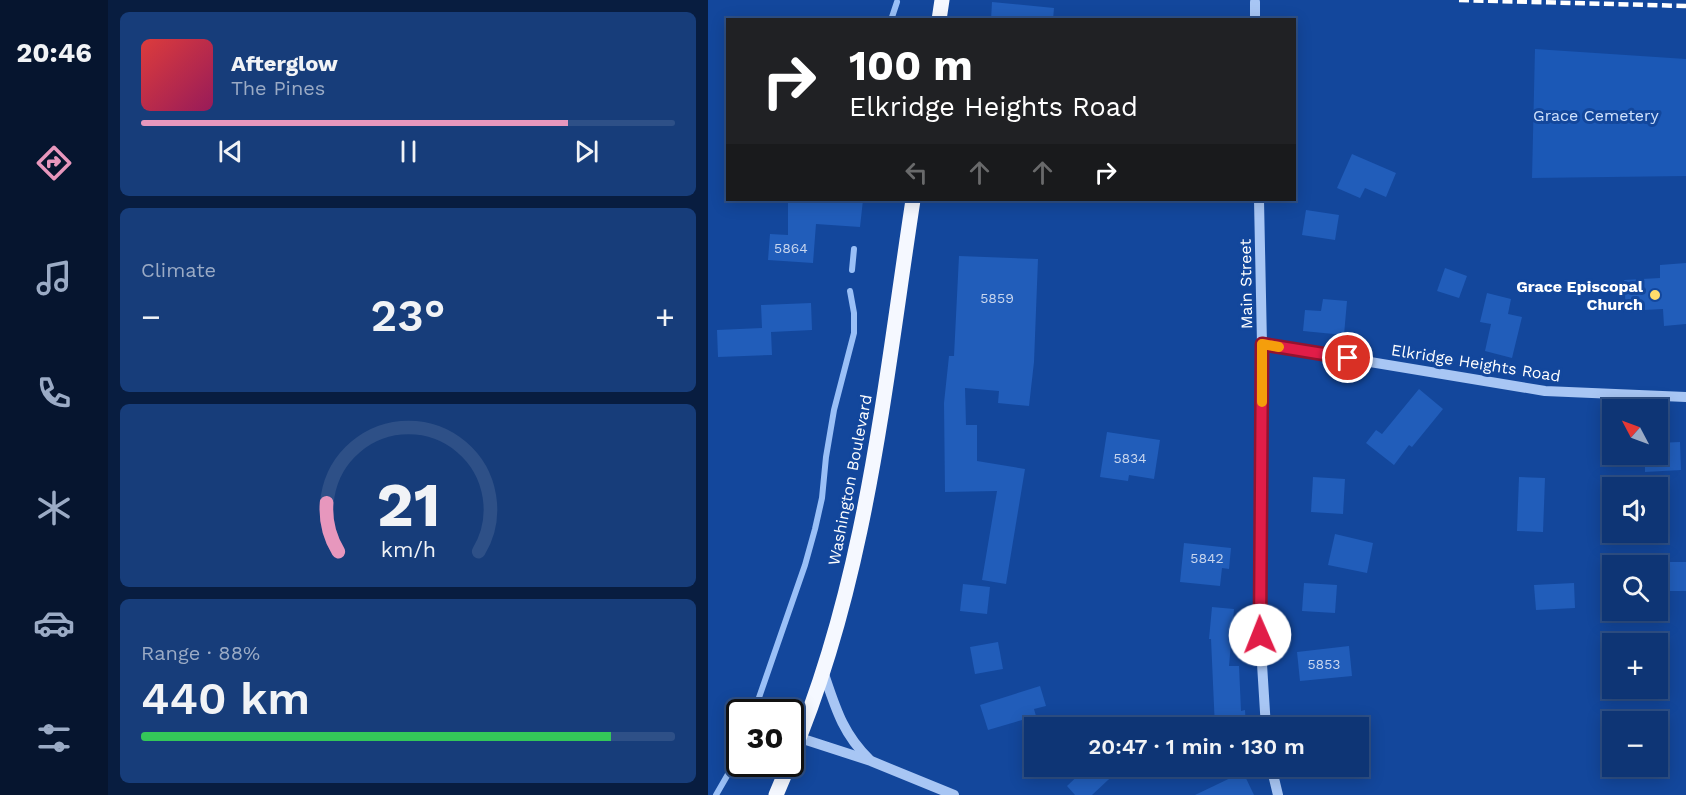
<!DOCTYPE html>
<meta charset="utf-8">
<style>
:root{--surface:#0e3575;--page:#173d7a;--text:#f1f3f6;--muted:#9babc5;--line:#2e5087;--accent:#e797bd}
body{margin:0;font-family:"Work Sans",sans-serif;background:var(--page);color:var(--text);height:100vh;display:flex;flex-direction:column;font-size:22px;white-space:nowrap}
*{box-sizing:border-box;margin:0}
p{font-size:20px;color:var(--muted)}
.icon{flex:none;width:33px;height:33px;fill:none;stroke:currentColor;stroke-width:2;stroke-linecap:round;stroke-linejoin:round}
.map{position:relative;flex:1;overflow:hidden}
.sheet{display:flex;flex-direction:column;gap:12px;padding:12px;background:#081d40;width:600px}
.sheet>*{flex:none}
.guide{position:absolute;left:18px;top:18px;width:570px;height:183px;border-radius:0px;box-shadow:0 3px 15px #0003,0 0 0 2px var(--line);background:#202124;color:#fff;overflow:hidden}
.needle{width:39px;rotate:311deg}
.buttons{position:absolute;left:894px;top:399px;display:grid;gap:12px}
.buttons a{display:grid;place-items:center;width:66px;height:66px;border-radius:0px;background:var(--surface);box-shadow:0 3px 15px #0003,0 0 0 2px var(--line);font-size:30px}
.speed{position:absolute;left:18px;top:699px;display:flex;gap:12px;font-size:30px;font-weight:700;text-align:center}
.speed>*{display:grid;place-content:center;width:78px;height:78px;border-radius:50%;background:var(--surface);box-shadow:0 3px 15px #0003,0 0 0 2px var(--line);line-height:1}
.speed .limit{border:3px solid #111;border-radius:9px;background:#fff;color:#111}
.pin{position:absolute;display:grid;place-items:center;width:51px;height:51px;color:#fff;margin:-26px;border:3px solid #fff;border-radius:50%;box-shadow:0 2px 6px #0007}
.me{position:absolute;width:66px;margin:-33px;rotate:359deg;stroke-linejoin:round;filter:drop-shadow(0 0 4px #0008)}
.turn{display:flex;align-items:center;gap:21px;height:126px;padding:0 24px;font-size:27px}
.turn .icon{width:78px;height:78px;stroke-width:2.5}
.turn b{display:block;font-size:42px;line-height:51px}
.lanes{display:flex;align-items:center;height:57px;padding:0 24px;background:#0003;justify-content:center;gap:30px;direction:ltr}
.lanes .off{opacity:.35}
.big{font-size:45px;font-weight:600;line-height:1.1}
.sheet .widget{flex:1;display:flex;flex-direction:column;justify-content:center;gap:9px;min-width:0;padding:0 21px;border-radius:9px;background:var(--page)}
.sheet .dial{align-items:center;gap:0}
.dial svg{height:156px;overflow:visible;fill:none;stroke:var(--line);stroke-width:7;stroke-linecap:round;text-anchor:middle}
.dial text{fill:var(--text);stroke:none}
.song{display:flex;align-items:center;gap:18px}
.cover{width:72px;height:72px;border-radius:9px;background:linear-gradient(135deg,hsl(0 70% 55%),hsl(330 70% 35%))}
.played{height:6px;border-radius:3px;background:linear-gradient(90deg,var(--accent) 80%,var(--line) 80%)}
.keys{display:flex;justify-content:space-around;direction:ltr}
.heat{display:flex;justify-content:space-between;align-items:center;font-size:33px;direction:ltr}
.charge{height:9px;border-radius:4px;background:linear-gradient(90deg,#34c759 88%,var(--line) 0)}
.trip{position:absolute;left:316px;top:717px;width:345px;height:60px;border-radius:0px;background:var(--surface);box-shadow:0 3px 15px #0003,0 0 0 2px var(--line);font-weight:600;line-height:60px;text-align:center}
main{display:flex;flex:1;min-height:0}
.menu{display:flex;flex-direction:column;width:108px;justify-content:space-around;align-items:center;background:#06152f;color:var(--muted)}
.menu .icon{width:42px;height:42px}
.menu .active{color:var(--accent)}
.menu b{font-size:27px;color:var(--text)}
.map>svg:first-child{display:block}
.green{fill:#1b58b6}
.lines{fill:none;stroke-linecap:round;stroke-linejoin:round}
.stream{stroke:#9ac0f7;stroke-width:6}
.building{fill:#215dba}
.minor{stroke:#a8c6f4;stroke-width:10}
.major{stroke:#f5f8ff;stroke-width:15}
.rail{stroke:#fff;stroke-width:4.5;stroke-dasharray:10 4.5;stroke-linecap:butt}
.route-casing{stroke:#92132f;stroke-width:15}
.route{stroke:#e11d48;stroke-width:10}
.slow{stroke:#f59e0b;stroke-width:10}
.poi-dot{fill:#ffdc6b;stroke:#13479c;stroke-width:2}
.labels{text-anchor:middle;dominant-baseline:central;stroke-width:6;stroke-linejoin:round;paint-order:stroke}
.number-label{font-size:14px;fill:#c8d6ee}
.park-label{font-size:16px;fill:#d0e2fd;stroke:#13479c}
.street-label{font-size:16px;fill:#fff;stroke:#13479c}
.poi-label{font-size:16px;font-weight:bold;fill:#fff;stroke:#13479c;text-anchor:end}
</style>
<main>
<nav class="menu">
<b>20:46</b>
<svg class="icon active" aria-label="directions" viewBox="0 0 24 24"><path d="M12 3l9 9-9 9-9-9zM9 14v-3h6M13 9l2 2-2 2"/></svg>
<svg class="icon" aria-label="music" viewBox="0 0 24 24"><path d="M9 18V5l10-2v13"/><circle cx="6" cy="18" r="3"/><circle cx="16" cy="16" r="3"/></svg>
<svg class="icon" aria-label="phone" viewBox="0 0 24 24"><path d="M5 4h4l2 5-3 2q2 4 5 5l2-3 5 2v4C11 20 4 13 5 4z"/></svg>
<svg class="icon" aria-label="climate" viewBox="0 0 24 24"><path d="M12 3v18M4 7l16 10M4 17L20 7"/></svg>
<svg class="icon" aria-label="car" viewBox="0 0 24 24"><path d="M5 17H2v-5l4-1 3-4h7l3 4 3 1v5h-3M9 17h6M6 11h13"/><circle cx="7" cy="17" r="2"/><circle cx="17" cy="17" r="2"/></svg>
<svg class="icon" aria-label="filters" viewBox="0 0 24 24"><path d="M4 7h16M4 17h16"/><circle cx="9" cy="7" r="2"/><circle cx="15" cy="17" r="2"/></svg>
</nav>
<section class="sheet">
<div class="widget">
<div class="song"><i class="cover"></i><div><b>Afterglow</b><p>The Pines</p></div></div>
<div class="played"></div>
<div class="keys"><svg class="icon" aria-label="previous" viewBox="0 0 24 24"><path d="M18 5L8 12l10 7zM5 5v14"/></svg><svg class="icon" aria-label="pause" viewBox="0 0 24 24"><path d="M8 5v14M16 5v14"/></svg><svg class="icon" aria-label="next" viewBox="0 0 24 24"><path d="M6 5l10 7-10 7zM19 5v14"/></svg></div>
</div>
<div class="widget"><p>Climate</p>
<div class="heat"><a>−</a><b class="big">23°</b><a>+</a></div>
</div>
<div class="widget dial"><svg viewBox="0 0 100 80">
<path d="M14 69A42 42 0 1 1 86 69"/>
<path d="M14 69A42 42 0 0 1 8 44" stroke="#e797bd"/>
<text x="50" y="56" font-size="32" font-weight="700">21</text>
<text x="50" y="72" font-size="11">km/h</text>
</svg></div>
<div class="widget"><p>Range · 88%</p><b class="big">440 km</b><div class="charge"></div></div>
</section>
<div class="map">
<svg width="978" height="795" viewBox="0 0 978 795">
<rect width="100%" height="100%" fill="#13479c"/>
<path class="green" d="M827,49L978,59V176L824,178Z"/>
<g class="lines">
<g class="stream">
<path d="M183,20L189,2"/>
<path d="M144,270L146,249"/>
<path d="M46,712L97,565L107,529L114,498L118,457L126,410L146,333V313L142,291"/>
<path d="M8,795L23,769L32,748"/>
</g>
</g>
<g class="building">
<path d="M284,2L346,8L345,20H283Z"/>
<path d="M644,154L688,173L678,197L657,188L652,198L629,188Z"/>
<path d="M80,200H155L152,227L108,224L105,263L60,260L62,234L80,235Z"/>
<path d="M598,210L631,215L627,240L594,235Z"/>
<path d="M251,256L330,259L326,362L321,406L290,403L291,391L257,388L258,425H269V461L317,469L298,584L274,580L289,491L237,492L236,403L241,356H246Z"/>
<path d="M978,263V324L956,326L955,309L918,311L916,280L952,278V265Z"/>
<path d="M737,268L759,276L751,298L729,291Z"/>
<path d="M779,293L803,299L800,314L814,317L804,358L777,351L783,324L772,322Z"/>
<path d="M615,299L639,301L636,335L595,331L597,310L613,311Z"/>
<path d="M103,303L104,330L63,332L64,355L10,357L9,330L54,328L53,305Z"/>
<path d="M711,389L735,409L704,447L701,445L686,465L658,443L668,430L674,434Z"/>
<path d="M399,432L452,440L446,479L421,475L420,481L392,477Z"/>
<path d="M972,442L973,470L937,472V454H950V443Z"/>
<path d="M605,477L637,479L635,514L603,512Z"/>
<path d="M811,477L837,478L835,532L809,531Z"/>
<path d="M627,534L665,543L659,573L620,565Z"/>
<path d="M476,543L523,548L521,569L514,568L512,586L472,582Z"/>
<rect x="956" y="562" width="22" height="29"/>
<path d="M596,583L629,585L627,613L594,611Z"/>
<path d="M866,583L867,608L828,610L826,585Z"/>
<path d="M255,584L282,587L279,614L252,611Z"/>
<path d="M504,607L526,609L521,666H531L533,711L537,710L538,728H507L503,639H501Z"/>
<path d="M290,642L295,669L267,674L262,647Z"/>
<path d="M641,646L644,676L592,681L589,652Z"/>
<path d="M332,686L338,706L326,709L328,716L280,730L272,705Z"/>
<path d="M380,766H415L384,795H367L359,786Z"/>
<path d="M535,772L546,795H487Z"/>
</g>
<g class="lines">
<g class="minor">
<path d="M547,2V20"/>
<path d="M551,200L554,344L551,616L558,728"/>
<path d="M554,344L837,391L978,397"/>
<path d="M115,671C127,706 134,733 161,759"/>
<path d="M92,738L163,761L246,795"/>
<path d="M563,766L570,795"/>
</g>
<g class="major">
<path d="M231,20L234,0"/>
<path d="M82,760C158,583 176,389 205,200"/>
<path d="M68,795L81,764"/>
</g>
<path class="rail" d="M751,0L978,6"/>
</g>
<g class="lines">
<defs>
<path id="route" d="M552,635L554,344L640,358"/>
</defs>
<use href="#route" class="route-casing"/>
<use href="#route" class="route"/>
<path class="slow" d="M554,402V344L571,347"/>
</g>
<circle class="poi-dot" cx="947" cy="295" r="6"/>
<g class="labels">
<g class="number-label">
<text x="83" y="248">5864</text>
<text x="289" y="298">5859</text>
<text x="422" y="458">5834</text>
<text x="499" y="558">5842</text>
<text x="616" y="664">5853</text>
</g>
<g class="park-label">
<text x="888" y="115">Grace Cemetery</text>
</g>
<g class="street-label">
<text transform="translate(538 284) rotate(-91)">Main Street</text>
<text transform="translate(768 363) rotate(9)">Elkridge Heights Road</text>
<text transform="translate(142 480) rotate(-79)">Washington Boulevard</text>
</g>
<g class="poi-label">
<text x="935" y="286">Grace Episcopal<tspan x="935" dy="18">Church</tspan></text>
</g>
</g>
</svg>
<div class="buttons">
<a><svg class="needle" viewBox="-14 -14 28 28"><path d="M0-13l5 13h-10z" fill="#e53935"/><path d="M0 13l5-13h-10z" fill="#9babc5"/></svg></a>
<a><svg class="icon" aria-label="sound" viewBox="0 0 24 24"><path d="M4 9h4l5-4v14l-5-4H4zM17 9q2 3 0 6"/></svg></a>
<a><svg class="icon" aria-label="search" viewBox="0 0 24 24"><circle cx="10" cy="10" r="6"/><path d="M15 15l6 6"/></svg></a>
<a>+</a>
<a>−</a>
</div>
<div class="speed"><div class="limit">30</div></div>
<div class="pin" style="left:640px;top:358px;background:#d93025"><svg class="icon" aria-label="arrive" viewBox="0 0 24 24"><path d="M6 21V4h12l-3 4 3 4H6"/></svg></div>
<svg class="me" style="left:552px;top:635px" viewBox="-20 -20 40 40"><circle r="19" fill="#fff"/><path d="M0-13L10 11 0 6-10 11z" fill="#e11d48"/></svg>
<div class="trip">20:47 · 1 min · 130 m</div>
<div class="guide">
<div class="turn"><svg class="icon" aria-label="right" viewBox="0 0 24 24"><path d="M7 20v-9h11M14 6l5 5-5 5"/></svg><div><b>100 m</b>Elkridge Heights Road</div></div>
<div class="lanes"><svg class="icon off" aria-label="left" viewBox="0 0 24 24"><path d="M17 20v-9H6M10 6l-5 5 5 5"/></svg><svg class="icon off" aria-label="ahead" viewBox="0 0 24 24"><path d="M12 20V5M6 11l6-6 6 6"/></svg><svg class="icon off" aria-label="ahead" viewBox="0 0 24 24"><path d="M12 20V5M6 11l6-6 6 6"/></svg><svg class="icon" aria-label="right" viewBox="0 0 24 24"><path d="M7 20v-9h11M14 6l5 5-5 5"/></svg></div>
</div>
</div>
</main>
